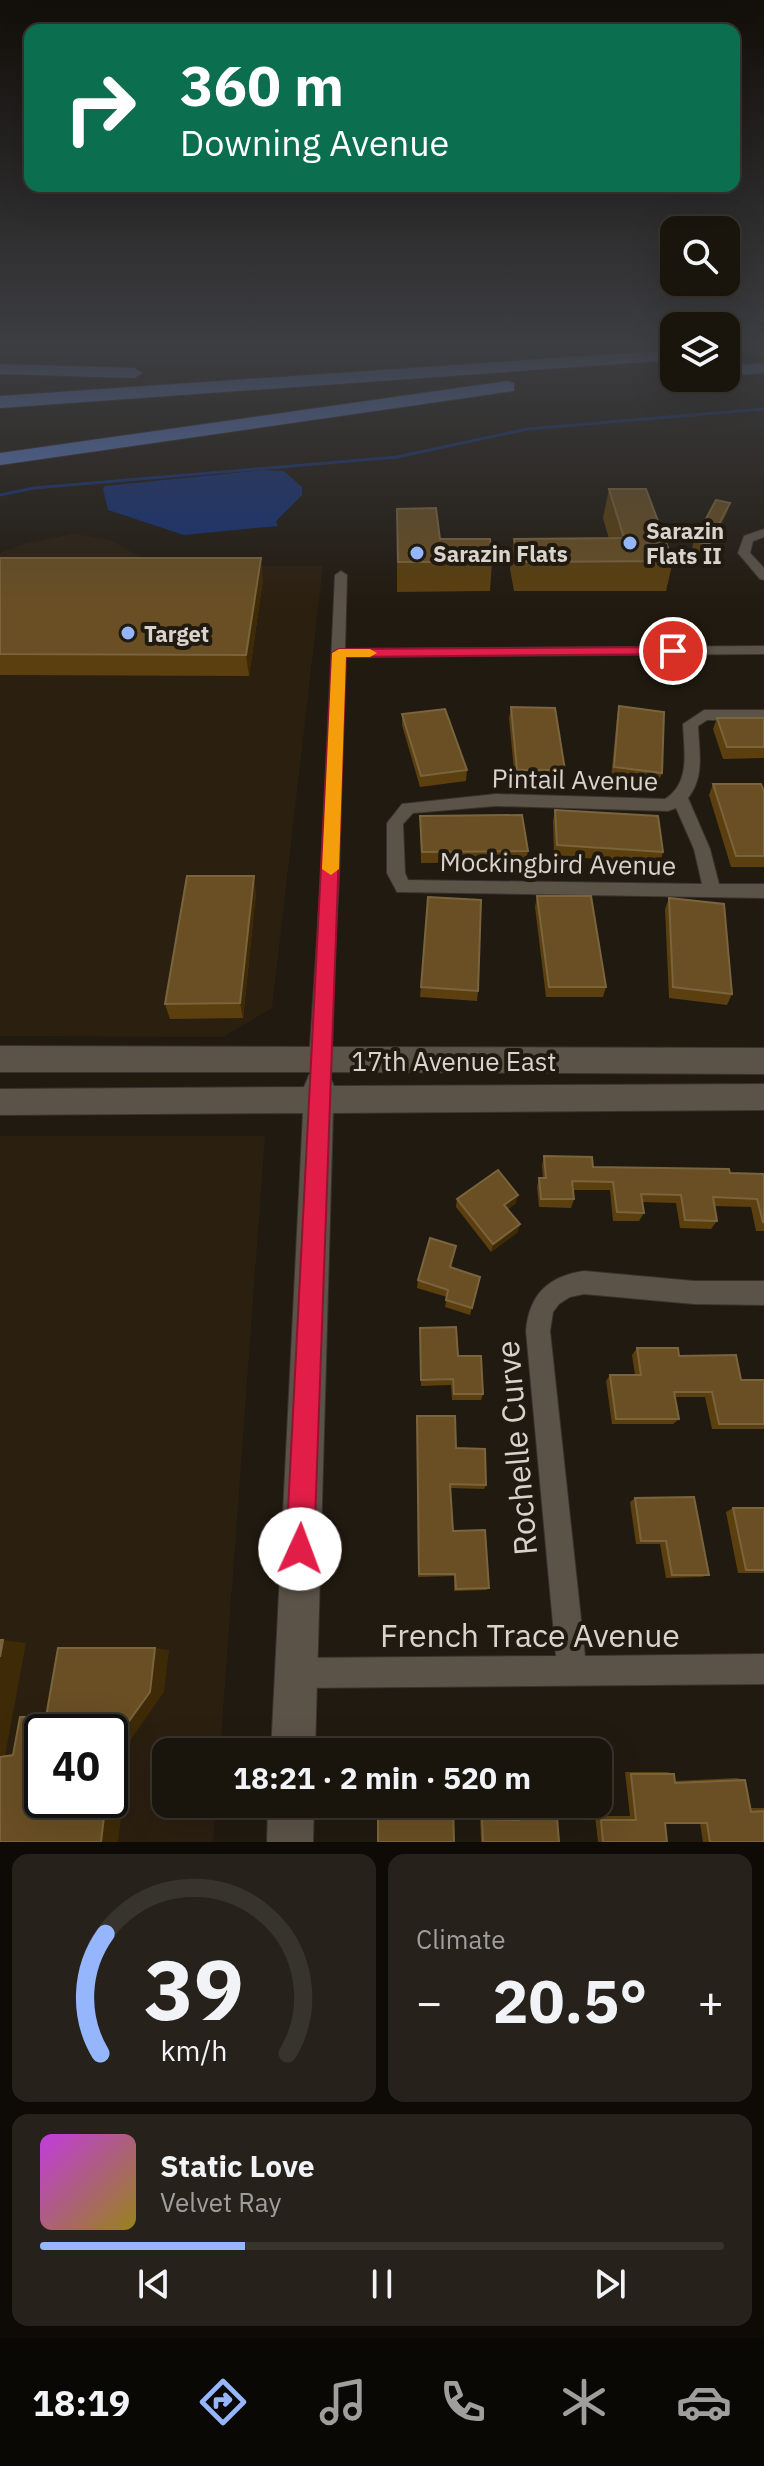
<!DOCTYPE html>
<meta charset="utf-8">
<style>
:root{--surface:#19140c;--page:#26211a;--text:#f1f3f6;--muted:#9f9e9d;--line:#37332d;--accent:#95b6fd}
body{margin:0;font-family:"IBM Plex Sans",sans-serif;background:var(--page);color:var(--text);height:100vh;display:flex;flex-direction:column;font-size:30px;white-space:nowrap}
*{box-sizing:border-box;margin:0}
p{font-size:26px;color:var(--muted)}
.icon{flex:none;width:44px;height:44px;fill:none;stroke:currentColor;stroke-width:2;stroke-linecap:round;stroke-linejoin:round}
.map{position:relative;height:1842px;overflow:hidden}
.details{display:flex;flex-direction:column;gap:12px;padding:12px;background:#0e0b07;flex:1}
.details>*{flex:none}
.top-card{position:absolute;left:24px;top:24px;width:716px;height:168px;border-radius:16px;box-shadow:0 8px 32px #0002,0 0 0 2px var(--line);background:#0b6e4f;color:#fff;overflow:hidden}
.fabs{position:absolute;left:660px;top:216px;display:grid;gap:16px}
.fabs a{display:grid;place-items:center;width:80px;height:80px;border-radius:16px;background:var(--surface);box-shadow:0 8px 32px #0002,0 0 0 2px var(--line);font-size:40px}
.speed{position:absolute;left:24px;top:1714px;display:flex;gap:16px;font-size:40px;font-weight:700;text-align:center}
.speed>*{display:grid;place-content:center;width:104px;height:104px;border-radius:50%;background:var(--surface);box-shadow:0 8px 32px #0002,0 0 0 2px var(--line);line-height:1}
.speed .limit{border:4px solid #111;border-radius:12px;background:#fff;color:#111}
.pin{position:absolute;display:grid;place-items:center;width:68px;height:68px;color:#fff;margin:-34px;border:4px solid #fff;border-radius:50%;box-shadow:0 2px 8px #0007}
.me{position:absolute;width:88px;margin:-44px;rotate:2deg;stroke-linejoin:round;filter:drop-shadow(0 0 6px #0008)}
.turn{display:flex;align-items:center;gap:28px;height:168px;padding:0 24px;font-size:36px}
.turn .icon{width:104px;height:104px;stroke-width:2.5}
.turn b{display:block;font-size:56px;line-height:68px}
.big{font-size:60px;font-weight:800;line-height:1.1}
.details .widget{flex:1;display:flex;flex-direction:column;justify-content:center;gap:12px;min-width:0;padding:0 28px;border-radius:16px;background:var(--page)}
.details .dial{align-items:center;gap:0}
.dial svg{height:208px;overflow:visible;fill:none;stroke:var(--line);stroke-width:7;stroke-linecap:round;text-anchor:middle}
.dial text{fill:var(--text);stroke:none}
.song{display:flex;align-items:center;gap:24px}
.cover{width:96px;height:96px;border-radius:12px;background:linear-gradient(135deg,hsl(290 70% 55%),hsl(50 70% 35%))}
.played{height:8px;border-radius:4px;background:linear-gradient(90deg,var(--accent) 30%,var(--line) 30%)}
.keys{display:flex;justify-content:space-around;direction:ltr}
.heat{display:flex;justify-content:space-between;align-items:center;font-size:44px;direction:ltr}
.details .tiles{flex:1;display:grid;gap:12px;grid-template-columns:1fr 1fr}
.widget:last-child{grid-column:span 2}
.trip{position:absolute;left:152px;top:1738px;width:460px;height:80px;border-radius:16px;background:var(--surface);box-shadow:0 8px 32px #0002,0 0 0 2px var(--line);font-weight:800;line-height:80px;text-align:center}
.tab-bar{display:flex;height:128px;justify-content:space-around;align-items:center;background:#0a0805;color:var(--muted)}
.tab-bar .icon{width:56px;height:56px}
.tab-bar .selected{color:var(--accent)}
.tab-bar b{font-size:36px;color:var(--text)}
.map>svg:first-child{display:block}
.built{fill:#2b1f10;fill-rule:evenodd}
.water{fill:#163278}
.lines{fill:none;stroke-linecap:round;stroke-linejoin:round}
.stream{stroke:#163278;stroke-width:3}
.street-casing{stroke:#38322e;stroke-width:2}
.secondary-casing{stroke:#38322e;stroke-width:2}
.highway-casing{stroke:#38322e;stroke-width:2}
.street{fill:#5b5348;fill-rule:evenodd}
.secondary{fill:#5b5348;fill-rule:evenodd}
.highway{fill:#5d7fcb;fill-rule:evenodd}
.wall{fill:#5b3f0e}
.shaded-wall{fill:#3e2a06}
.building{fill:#694f23;stroke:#7a643d;stroke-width:2}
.route{fill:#e11d48;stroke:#92132f;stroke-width:2}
.slow{fill:#f59e0b}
.poi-dot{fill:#95b6fd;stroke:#211a10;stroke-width:3}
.labels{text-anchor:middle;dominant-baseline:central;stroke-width:8;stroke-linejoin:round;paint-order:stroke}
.far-poi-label{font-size:22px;font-weight:bold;fill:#d8d3cc;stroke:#211a10;text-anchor:start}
.street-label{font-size:26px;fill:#d8d3cc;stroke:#211a10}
.near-street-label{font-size:32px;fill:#d8d3cc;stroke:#211a10}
</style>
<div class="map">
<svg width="764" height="1842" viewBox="0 0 764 1842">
<rect width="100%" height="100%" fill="#211a10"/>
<g class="built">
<path d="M74,534L110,540L144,559L173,566H323L272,1008L223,1037L0,1036V553L26,543Z"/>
<path d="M0,1136H265L220,1752H166V1804H216L213,1842H0ZM42,1732H110V1800H42Z"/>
</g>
<path class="water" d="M263,470L284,471L302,487V495L276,521L278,526L184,535L108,510L103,489L105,486Z"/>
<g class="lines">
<path class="stream" d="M0,495L34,488L397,457L527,429L764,409"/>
<defs>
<g id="street">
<path d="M764,529V537L753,541L750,553L764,568V580L760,579L738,553L744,536Z"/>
<path d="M341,571L347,575L345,649L764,646V654L345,657L339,879L329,1061L326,1067L319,1070L312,1067L309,1061L321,879L335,575Z"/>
<path d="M704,710H764V720H707L698,726C699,751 705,777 688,798L710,849L719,884H764V898L397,892L387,873V823L402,804L496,794L665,799C691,783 684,751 683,724ZM496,806L668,811L676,808L694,849L702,884L408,880L405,873L403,824L413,813Z"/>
<path d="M584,1271L694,1281H764V1305L694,1304L584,1294L570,1297L559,1304L553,1312L550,1331L585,1656L764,1654V1684L296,1688L286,1683L281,1673L286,1663L296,1658L556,1656L526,1331C529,1294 549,1276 584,1271Z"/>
</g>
<g id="secondary">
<path d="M0,1046L764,1048V1074L323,1072L329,1075L334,1086L764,1084V1110L333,1113L315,1752H271L303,1113L0,1115V1089L304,1087L309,1075L315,1072H0Z"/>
<path d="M268,1804H314L313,1842H267Z"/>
</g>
<g id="highway">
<path d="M674,350V360L0,408V396Z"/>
<path d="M764,363V373L726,376V366Z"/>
<path d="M0,364L134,368L143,373L134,378L0,374Z"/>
<path d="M507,381L514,383V391L0,465V453Z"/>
</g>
</defs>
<use href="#street" class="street-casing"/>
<use href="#secondary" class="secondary-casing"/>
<use href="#highway" class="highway-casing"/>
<use href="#street" class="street"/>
<use href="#secondary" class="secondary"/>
<use href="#highway" class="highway"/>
</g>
<g class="wall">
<path d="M609,489L673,561L666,591H514L510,569L514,539H609L603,518Z"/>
<path d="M730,503L727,513L706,555L691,552L694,541Z"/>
<path d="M397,509L440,539L492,562L490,591L397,592Z"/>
<path d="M0,558L263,579L249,676L0,675Z"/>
<path d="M619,706L662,773L658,784L611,778L617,717Z"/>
<path d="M511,707L565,770L562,781H515L509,718Z"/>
<path d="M402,714L467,770L466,781L420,787L402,725Z"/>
<path d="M717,718H764V758L723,759L713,729Z"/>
<path d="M713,784L764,791V867H731L709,795Z"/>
<path d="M555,810L663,852L660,863L554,856L553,821Z"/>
<path d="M420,816L528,851L526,862L421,863Z"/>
<path d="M256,892L243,1018L170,1019L165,1004Z"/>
<path d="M537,896L606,987L603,997H546L535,907Z"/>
<path d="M428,897L478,991L477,1001L420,997Z"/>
<path d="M669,898L732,994L727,1005L669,998L665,909Z"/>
<path d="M544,1156L593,1167L764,1174V1231H756L751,1207L714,1206L717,1221L711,1229L680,1228L676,1203L642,1202L644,1213L639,1221H613L610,1190H573L574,1199L571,1208L539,1207L537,1187L539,1178H543L542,1165Z"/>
<path d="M457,1199L516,1203L508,1209L518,1232L491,1252L456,1207Z"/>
<path d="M454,1254L451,1267L480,1277L470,1315L445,1307L447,1297L417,1288L418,1280Z"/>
<path d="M420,1328L458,1356L483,1394L481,1400H452L451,1385L421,1386Z"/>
<path d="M637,1348L679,1356L741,1380H764V1429H712L705,1397H675L679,1419L673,1424H612L606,1381L610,1375H635L632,1355Z"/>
<path d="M417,1416L456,1448L486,1485L484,1489L450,1488L453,1531L489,1588L486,1590L454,1591V1576L418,1577Z"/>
<path d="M635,1498L709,1575L702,1577L666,1578L660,1544H636L630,1502Z"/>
<path d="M733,1508H764V1573H738L726,1512Z"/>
<path d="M625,1772H667L674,1774L675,1781L736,1778L745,1780L751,1808H764V1842H703L700,1823H665L667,1842H598L595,1816H630Z"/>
<path d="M412,1804H453L378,1842V1806H412Z"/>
<path d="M515,1804H556L559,1842H481L480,1816H516Z"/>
</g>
<g class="shaded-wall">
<path d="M730,503L727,513L706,555L709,544Z"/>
<path d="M261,558L263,579L249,676L246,655Z"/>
<path d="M254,876L256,892L243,1018L240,1003Z"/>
<path d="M518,1195L516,1203L502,1213L504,1205Z"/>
<path d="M520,1224L518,1232L491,1252L493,1244Z"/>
<path d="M3,1640L26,1643L5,1756L0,1757V1657Z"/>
<path d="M155,1648L169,1650L164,1692L131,1739L118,1842H101L106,1800H110V1773L114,1742Z"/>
</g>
<g class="building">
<path d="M609,489H646L673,561L518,562L514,539L624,538Z"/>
<path d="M716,500L730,503L709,544L694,541Z"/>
<path d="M436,508L440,539H490L492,562H398L397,509Z"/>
<path d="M0,558H261L246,655L0,654Z"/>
<path d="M619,706L664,712L662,773L614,767Z"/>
<path d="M511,707L555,708L565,770H517Z"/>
<path d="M445,709L467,770L421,776L402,714Z"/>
<path d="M717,718H764V747H727Z"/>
<path d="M713,784H761L764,791V856H736Z"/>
<path d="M555,810L658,816L663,852L557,845Z"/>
<path d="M522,815L528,851L422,852L420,816Z"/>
<path d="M187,876H254L240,1003L165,1004Z"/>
<path d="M537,896H591L606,987H549Z"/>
<path d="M428,897L481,900L478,991L421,987Z"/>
<path d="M669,898L724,904L732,994L673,987Z"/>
<path d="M544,1156L592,1157L593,1167L729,1169L730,1173L764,1174V1222H763L757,1199L713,1197L717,1221L685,1220L681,1195L641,1194L644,1213L617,1212L613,1182L572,1181L574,1199H541L539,1178H546Z"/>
<path d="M498,1170L518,1195L504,1205L520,1224L493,1244L457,1199Z"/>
<path d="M430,1238L456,1246L450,1267L480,1277L472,1308L446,1300L448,1290L418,1280Z"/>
<path d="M456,1327L458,1356H481L483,1394H454L453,1379L421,1380L420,1328Z"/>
<path d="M637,1348H678L679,1356L736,1355L741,1380H764V1424H719L712,1392H674L679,1419H616L610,1375H641Z"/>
<path d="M417,1416H455L456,1448L485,1449L486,1485L450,1484L453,1531L485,1530L489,1588L456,1589L455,1574H419Z"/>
<path d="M694,1497L709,1575H672L666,1541H641L635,1498Z"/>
<path d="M733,1508H764V1570H746Z"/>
<path d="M0,1640H3L0,1657Z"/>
<path d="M58,1648H155L150,1692L114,1742L110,1773V1732H42V1800H106L101,1842H0V1757L13,1755L20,1717H46Z"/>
<path d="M631,1774H674L675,1783L745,1780L751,1812L764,1811V1842H710L707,1823H665L667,1842H603L601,1820H636Z"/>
<path d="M413,1804H453L454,1842H378V1809H413Z"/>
<path d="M518,1804H556L559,1842H483L482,1819L519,1820Z"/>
</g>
<linearGradient id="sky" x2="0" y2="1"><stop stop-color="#120e09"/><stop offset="0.57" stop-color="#3d3e42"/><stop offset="1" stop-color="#3d3e42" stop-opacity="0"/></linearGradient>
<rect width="764" height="606" fill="url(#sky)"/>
<path class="route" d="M673,647L678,648V654L346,657L314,1549L310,1559L300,1563L291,1559L286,1549L332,653L339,649Z"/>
<path class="slow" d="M339,649H370L377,653L370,657H346L339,869L331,875L322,869L332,653Z"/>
<g class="poi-dot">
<circle cx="630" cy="543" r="8"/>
<circle cx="417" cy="553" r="8"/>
<circle cx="128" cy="633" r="8"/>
</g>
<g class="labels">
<g class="far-poi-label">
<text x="646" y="530">Sarazin<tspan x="646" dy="25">Flats II</tspan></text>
<text x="433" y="553">Sarazin Flats</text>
<text x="144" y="633">Target</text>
</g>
<g class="street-label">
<text transform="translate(575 779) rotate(1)">Pintail Avenue</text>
<text transform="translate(558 863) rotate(1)">Mockingbird Avenue</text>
<text x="454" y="1061">17th Avenue East</text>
</g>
<g class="near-street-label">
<text transform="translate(516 1448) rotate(-95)">Rochelle Curve</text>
<text x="530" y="1635">French Trace Avenue</text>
</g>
</g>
</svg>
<div class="fabs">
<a><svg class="icon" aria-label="search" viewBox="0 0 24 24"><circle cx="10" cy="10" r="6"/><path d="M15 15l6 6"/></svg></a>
<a><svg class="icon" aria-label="layers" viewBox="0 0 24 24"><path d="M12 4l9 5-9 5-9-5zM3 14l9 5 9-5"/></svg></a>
</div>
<div class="speed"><div class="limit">40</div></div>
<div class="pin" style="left:673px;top:651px;background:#d93025"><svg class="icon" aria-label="arrive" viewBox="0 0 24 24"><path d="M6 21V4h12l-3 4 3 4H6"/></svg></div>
<svg class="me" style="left:300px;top:1549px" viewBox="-20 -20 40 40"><circle r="19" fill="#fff"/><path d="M0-13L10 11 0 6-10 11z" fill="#e11d48"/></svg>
<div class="trip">18:21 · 2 min · 520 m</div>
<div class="top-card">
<div class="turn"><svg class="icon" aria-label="right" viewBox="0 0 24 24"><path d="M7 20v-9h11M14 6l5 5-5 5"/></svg><div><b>360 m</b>Downing Avenue</div></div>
</div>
</div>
<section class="details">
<div class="tiles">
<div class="widget dial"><svg viewBox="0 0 100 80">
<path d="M14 69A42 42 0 1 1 86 69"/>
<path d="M14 69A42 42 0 0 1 16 23" stroke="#95b6fd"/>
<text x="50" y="56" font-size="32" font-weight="700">39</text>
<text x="50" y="72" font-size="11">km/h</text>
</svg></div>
<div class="widget"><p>Climate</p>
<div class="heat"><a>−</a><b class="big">20.5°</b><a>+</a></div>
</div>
<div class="widget">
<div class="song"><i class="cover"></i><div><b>Static Love</b><p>Velvet Ray</p></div></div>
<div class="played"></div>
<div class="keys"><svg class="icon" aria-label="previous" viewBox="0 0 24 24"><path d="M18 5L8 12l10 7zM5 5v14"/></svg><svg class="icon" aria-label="pause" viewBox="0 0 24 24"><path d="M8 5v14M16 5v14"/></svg><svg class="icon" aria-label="next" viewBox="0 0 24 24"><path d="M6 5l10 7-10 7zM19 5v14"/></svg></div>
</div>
</div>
</section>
<nav class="tab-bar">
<b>18:19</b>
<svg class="icon selected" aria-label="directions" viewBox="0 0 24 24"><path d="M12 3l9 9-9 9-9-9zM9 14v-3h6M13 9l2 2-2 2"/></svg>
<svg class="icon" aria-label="music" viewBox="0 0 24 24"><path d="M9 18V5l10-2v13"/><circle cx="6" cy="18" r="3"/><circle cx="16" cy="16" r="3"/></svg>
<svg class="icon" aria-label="phone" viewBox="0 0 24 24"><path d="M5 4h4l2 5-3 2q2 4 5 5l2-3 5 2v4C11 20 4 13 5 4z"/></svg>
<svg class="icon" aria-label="climate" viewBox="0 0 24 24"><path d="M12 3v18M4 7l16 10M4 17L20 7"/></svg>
<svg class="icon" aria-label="car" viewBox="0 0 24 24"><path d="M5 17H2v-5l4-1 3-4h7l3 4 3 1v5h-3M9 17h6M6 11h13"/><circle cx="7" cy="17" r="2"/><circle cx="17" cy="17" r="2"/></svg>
</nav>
